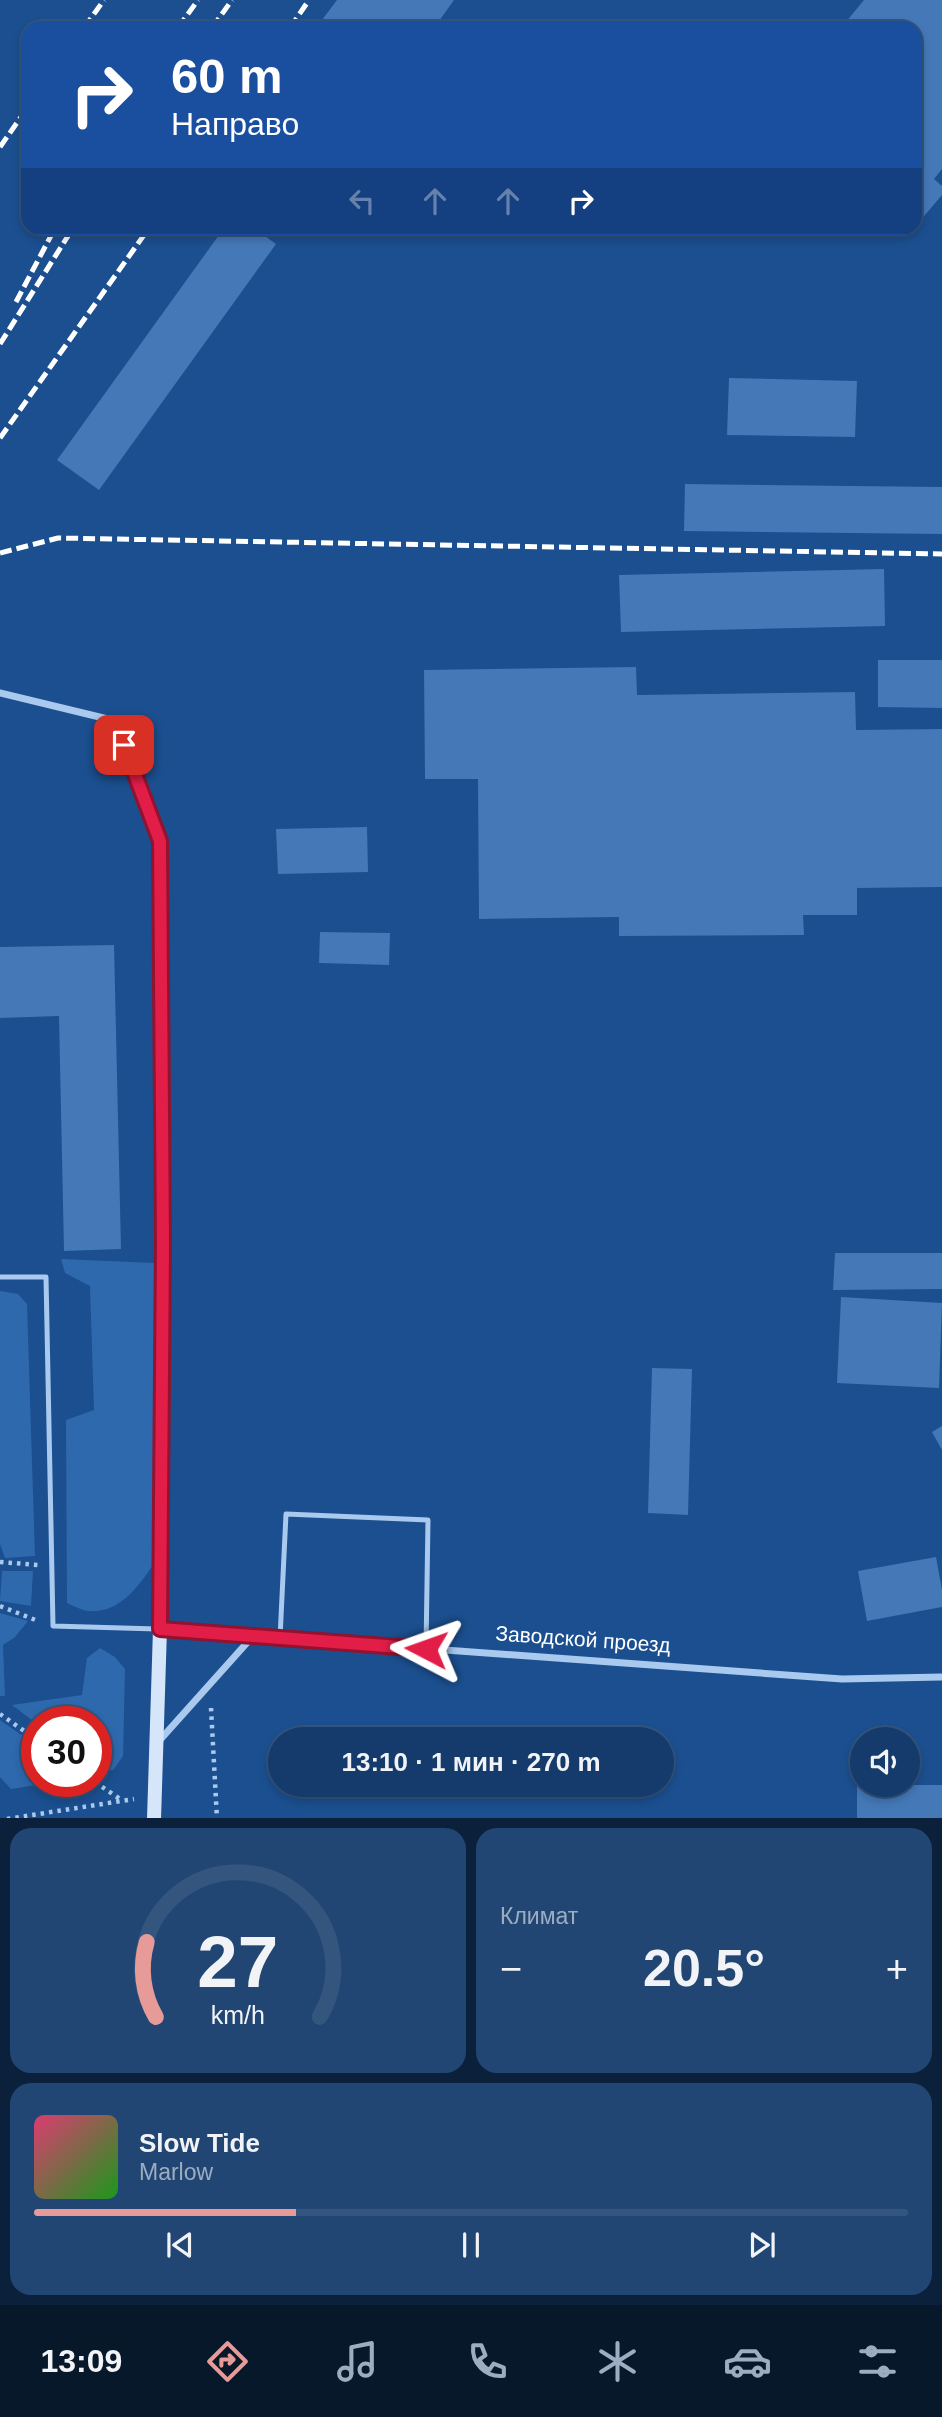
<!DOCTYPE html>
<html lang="ru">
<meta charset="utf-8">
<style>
:root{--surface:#143b6b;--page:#214673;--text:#f1f3f6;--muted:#9dadc1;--line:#33557e;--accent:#e69b98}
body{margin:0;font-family:Arial,sans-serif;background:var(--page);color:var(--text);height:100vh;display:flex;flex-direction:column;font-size:26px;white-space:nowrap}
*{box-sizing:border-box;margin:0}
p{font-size:23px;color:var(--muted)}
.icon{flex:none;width:38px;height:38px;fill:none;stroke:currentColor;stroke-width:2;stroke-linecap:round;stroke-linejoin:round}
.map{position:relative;height:1818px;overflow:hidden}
.side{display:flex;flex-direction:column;gap:10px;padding:10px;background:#0b203b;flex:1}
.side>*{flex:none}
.hud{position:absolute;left:21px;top:21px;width:901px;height:214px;border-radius:21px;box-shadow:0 4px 10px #0003,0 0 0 2px var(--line);background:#1a4fa0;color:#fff;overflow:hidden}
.tools{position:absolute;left:850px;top:1727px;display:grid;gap:14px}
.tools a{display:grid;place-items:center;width:70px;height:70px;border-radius:50%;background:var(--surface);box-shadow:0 4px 10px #0003,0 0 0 2px var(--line);font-size:35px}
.speed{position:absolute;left:21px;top:1706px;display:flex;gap:14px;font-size:35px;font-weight:700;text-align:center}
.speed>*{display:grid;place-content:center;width:91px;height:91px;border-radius:50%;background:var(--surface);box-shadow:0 4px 10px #0003,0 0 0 2px var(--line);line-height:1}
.speed .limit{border:10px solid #d22;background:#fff;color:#111}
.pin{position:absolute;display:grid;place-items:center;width:60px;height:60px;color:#fff;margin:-30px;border-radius:14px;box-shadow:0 4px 10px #0006}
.me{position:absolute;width:77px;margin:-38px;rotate:274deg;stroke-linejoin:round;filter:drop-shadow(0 0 5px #0008)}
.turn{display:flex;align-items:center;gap:24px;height:147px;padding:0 35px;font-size:32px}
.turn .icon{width:91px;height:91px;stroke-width:2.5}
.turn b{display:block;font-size:49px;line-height:60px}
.lanes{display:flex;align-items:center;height:66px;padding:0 35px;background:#0003;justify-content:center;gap:35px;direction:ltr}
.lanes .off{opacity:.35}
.big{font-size:52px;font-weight:700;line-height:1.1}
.side .card{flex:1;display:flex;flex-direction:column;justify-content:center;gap:10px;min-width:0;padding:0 24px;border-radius:21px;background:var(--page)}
.side .dial{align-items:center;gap:0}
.dial svg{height:182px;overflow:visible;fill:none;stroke:var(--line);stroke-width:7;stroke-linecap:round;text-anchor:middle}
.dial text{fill:var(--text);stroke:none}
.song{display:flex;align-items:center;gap:21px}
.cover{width:84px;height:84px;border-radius:10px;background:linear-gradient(135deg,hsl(340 70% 55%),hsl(120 70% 35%))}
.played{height:7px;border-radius:4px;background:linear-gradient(90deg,var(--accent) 30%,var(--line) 30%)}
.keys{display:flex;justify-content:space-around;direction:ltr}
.heat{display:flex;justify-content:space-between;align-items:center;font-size:38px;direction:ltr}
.side .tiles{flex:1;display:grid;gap:10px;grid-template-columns:1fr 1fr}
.card:last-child{grid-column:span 2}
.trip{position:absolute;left:268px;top:1727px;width:406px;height:70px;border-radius:35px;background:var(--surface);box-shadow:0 4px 10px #0003,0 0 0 2px var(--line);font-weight:700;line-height:70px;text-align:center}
.tab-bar{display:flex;height:112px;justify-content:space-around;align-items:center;background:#08182b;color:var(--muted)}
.tab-bar .icon{width:49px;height:49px}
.tab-bar .selected{color:var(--accent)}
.tab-bar b{font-size:32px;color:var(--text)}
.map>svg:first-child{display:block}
.green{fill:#2e69ad}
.building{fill:#4478b7}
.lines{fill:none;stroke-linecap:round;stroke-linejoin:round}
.path{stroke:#a9c9ee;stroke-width:4.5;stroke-dasharray:3.5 5;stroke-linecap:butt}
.lane{stroke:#a9c9ee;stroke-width:5}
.street{stroke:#a9c9ee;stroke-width:7}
.secondary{stroke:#d6e6fa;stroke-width:14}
.rail{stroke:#fff;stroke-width:5;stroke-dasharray:12 5;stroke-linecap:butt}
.route-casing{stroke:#92132f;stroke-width:18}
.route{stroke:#e11d48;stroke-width:12}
.labels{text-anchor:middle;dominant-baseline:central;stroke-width:7;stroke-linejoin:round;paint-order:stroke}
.street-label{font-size:21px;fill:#fff;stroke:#1b4f8f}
</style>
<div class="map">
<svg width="942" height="1819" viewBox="0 0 942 1819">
<rect width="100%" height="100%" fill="#1b4f8f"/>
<g class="green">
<path d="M61,1259L154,1263L153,1565C138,1587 119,1614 88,1611C81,1610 74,1606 67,1603L66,1420L94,1410L90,1286L65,1273Z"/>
<path d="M0,1291L18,1294L27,1304L35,1556L5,1558L0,1544Z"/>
<path d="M2,1571H33L31,1606L0,1601Z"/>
<path d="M0,1613L28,1621L15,1637L3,1645L5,1696H0Z"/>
<path d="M100,1648L115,1657L125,1669L123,1756L114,1769L104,1774L96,1768V1722H37V1724L12,1705L82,1695L87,1658Z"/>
<path d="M0,1720L37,1746V1782H55L11,1789L0,1777Z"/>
</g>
<g class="building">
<path d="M337,0H454L434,28H316Z"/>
<path d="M864,0H942V169L934,179L942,186V195L919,222L915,219V28H841Z"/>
<path d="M224,228H254L276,244L99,490L57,460Z"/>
<path d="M729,378L857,381L855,437L727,435Z"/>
<path d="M685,484L942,487V534L684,531Z"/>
<path d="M884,569L885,626L621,632L619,575Z"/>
<path d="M878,660H942V708L878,707Z"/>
<path d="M636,667L637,695L855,692L856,730L942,729V887L857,888V915H803L804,935L619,936V917L479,919L478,779H425L424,670Z"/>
<path d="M367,827L368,872L278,874L276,829Z"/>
<path d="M320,932L390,933L389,965L319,963Z"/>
<path d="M114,945L121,1249L64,1251L59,1016L0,1018V947Z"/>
<path d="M835,1253H942V1289L833,1290Z"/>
<path d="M841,1297L942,1303L939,1388L837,1383Z"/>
<path d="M652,1368L692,1369L688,1515L648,1513Z"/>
<path d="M942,1426V1450L932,1432Z"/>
<path d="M936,1557L942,1590V1607L867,1621L858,1571Z"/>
<rect x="857" y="1785" width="85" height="34"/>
</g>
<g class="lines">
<g class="path">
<path d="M0,1562L38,1565"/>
<path d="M0,1606L38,1621"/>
<path d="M211,1708L217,1819"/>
<path d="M0,1714L37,1740"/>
<path d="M95,1782L123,1801"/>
<path d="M7,1819L134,1799"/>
</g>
<g class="lane">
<path d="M0,1277H46L53,1626L157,1629"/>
<path d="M280,1638L286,1514L428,1520L426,1649"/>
</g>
<g class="street">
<path d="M0,693L116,721L160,841L163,1246L160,1629L842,1679L942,1677"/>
<path d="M159,1741L253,1636"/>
</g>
<path class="secondary" d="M154,1819L160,1629"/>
<g class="rail">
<path d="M84,28L104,0"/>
<path d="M178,28L198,0"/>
<path d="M212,28L232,0"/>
<path d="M290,28L309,0"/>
<path d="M0,147L28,107"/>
<path d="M16,302L55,228"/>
<path d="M0,344L73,228"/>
<path d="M0,438L149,228"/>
<path d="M0,553L58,538L942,554"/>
</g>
</g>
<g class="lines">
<defs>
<path id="route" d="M124,745L160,841L163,1246L160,1629L426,1649"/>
</defs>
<use href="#route" class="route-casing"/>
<use href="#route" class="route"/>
</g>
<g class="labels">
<g class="street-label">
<text transform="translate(583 1639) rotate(4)">Заводской проезд</text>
</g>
</g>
</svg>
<div class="tools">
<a><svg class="icon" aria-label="sound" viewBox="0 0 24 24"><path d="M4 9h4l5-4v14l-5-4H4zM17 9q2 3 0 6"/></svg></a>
</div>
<div class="speed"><div class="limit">30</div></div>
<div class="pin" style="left:124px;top:745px;background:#d93025"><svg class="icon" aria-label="arrive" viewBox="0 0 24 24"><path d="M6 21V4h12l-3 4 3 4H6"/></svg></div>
<svg class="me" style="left:426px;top:1649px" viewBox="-20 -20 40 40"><path d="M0-17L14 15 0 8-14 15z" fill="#e11d48" stroke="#fff" stroke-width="4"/></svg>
<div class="trip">13:10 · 1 мин · 270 m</div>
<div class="hud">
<div class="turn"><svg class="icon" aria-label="right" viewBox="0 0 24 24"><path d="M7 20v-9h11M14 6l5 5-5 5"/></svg><div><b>60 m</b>Направо</div></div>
<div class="lanes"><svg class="icon off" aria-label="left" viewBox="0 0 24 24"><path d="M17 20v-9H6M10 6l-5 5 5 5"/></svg><svg class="icon off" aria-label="ahead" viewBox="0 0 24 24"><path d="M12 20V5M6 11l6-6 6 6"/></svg><svg class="icon off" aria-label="ahead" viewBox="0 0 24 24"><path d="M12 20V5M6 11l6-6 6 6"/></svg><svg class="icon" aria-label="right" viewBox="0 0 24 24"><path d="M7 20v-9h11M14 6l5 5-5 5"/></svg></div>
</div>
</div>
<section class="side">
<div class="tiles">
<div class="card dial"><svg viewBox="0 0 100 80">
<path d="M14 69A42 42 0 1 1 86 69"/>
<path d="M14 69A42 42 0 0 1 10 36" stroke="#e69b98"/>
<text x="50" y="56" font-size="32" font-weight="700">27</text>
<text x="50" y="72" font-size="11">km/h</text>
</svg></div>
<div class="card"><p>Климат</p>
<div class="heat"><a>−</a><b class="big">20.5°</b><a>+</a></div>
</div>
<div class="card">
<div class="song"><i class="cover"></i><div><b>Slow Tide</b><p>Marlow</p></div></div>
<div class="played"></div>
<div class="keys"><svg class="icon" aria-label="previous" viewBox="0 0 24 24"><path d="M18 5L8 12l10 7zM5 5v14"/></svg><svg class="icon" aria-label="pause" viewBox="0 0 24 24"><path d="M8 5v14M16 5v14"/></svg><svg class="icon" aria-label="next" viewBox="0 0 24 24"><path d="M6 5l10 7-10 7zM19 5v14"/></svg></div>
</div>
</div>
</section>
<nav class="tab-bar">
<b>13:09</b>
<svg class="icon selected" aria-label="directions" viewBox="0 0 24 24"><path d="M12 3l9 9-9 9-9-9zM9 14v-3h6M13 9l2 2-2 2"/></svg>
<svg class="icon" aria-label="music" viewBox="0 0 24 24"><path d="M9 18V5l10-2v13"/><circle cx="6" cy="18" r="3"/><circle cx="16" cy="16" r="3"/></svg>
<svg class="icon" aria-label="phone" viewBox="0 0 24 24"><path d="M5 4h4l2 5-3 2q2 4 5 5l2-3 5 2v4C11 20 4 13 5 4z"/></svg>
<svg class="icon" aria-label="climate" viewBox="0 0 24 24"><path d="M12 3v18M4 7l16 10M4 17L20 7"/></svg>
<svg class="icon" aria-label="car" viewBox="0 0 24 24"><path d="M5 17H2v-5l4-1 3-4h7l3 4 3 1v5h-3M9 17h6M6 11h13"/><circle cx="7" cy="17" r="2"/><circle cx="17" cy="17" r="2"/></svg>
<svg class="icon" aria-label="filters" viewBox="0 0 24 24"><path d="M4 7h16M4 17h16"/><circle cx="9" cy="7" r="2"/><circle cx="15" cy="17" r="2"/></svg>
</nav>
